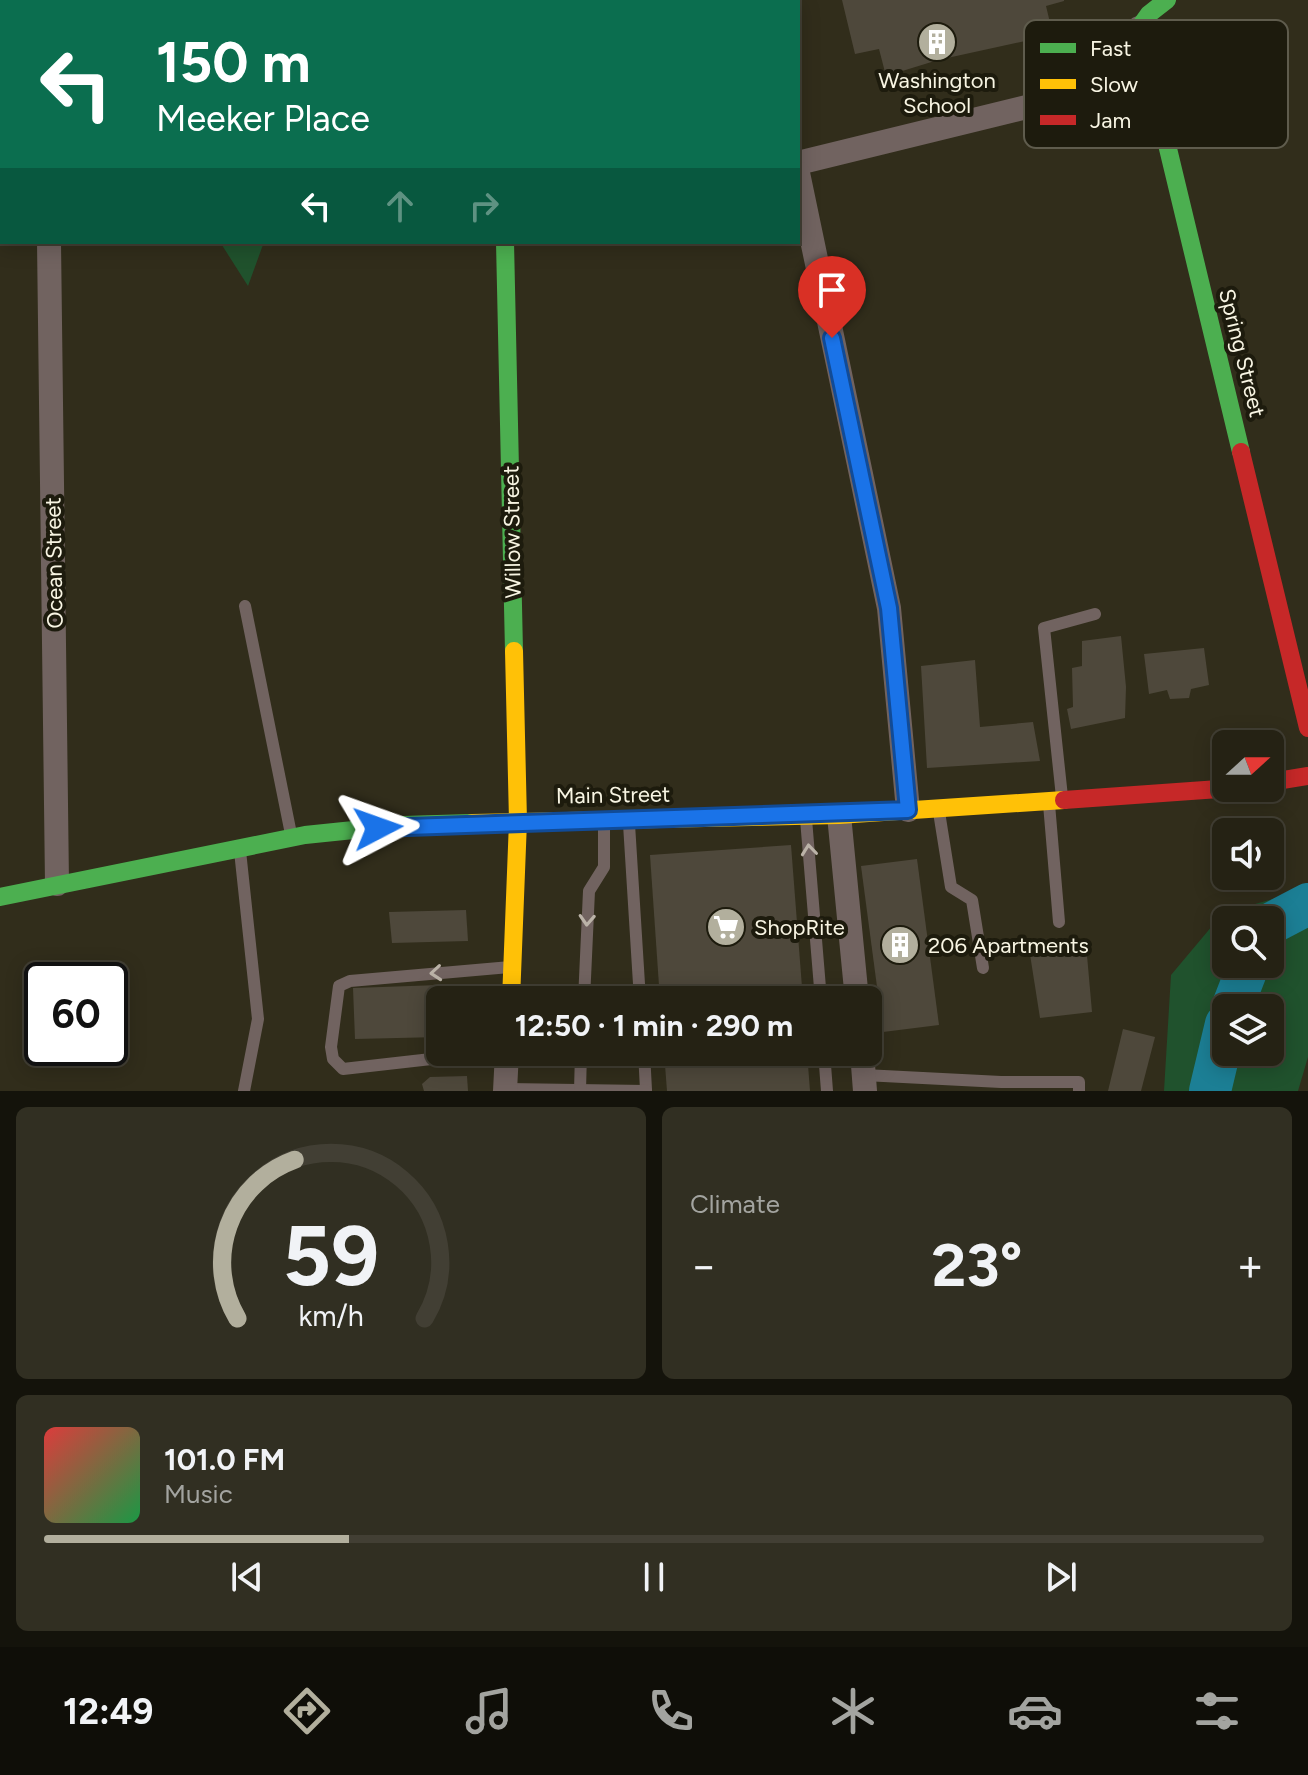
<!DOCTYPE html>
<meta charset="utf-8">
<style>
:root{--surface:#252214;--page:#312f22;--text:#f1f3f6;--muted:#a3a4a0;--line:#423f34;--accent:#b2af9d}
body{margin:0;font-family:Figtree,sans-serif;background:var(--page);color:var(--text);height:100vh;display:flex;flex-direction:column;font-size:30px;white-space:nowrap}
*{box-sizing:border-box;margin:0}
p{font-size:26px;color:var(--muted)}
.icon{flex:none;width:44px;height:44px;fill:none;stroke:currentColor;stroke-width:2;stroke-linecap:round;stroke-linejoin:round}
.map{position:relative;height:1091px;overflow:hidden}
.side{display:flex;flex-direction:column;gap:16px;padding:16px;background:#14130b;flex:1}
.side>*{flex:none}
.banner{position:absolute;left:0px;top:0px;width:800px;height:244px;box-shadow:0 4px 20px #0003,0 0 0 2px var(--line);background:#0b6e4f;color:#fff;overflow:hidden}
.needle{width:52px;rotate:69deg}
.buttons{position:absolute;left:1212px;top:730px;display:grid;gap:16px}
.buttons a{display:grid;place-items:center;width:72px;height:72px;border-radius:12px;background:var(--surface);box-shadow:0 4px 20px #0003,0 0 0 2px var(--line);font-size:40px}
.speed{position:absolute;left:24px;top:962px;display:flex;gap:16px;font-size:40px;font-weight:700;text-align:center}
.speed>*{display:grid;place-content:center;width:104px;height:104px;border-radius:50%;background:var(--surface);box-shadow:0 4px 20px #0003,0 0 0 2px var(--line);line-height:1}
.speed .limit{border:4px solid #111;border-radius:12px;background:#fff;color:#111}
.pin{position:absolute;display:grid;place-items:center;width:68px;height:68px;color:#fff;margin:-82px -34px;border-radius:50% 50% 50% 0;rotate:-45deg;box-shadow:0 0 8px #0007}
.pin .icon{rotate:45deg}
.me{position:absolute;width:88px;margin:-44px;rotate:86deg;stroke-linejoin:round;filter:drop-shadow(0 0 6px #0008)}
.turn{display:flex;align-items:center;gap:28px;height:168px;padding:0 24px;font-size:36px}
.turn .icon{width:104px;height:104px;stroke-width:2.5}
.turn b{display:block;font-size:56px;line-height:68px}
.lanes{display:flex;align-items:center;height:76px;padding:0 24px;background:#0003;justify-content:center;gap:40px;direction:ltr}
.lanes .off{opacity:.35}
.big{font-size:60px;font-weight:700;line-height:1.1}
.side .card{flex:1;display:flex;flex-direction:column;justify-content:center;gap:12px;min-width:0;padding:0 28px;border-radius:12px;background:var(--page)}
.side .dial{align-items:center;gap:0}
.dial svg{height:208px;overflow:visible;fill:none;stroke:var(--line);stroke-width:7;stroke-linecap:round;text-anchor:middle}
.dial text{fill:var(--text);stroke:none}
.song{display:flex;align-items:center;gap:24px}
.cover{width:96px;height:96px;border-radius:12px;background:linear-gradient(135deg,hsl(0 70% 55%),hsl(140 70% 35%))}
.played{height:8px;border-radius:4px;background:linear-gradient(90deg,var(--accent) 25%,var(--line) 25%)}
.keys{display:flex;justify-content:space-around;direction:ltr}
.heat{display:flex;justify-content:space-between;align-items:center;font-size:44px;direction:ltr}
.side .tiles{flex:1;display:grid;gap:16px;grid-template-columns:1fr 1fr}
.card:last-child{grid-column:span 2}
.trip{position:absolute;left:426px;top:986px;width:456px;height:80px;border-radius:12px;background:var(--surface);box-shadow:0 4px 20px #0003,0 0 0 2px var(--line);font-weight:700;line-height:80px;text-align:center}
.dock{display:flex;height:128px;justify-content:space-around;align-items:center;background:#0f0e08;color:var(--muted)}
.dock .icon{width:56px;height:56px}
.dock .active{color:var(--accent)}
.dock b{font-size:36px;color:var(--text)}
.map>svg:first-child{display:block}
.green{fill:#20522d;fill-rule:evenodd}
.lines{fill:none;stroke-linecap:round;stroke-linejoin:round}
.river{stroke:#1c7f95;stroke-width:42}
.building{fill:#4e483b}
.lane{stroke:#716360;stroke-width:12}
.street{stroke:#716360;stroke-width:24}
.fast{stroke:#4caf50;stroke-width:18}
.slow{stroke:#ffc107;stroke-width:18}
.jam{stroke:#c62828;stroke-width:18}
.oneway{stroke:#bbb3a8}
.route-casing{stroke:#114b97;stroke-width:20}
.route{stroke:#1a73e8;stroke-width:14}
.labels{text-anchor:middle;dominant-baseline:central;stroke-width:8;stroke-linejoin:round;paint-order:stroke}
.poi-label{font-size:22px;fill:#f8f5e3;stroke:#1d1b0d;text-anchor:start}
.street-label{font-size:22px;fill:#f8f5e3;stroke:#1d1b0d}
.key{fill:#1d1b0d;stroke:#5f5c4d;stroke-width:2}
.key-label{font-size:22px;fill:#f8f5e3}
</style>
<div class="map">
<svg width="1308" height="1091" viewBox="0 0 1308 1091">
<rect width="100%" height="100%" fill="#312d1b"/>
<g class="green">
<rect x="70" y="0" width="570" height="2"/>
<path d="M220,242H264L248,286Z"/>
<path d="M1308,889V1057L1298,1091H1164L1171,975L1223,913ZM1226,920H1270V964H1226ZM1226,1008H1270V1052H1226Z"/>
</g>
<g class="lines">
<g class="river">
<path d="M1270,924L1308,904"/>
<path d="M1232,1008L1249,964"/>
<path d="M1210,1091L1226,1024"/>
</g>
</g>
<g class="building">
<path d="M842,0H1064V1L1046,6L1053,35L938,60L886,76L879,49L855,54Z"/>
<path d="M1121,636L1126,687L1125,718L1071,729L1067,709L1073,707L1072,668L1082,666V641Z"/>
<path d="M1204,648L1209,685L1191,689L1189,698L1170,699L1167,690L1149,694L1144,654Z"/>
<path d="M975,660L980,727L1033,722L1040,761L927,768L921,666Z"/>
<path d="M791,845L803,1000H660L650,855Z"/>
<path d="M917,859L939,1025L883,1032L861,866Z"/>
<path d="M466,910L468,941L392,943L389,912Z"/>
<path d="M1086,944L1092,1012L1040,1018L1029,948Z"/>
<path d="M468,984V1000H440V1037L355,1039L353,988Z"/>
<path d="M1123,1029L1155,1037L1141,1091H1108Z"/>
<path d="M664,1052H807L810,1091H667Z"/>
<path d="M467,1076L468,1091H424L422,1084L430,1077Z"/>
</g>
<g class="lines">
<g class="lane">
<path d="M245,606L291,834"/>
<path d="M1062,797L1044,628L1095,614"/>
<path d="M1049,804L1059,922"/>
<path d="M939,812L951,887L972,900L983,968"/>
<path d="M806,819L821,1000"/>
<path d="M629,824L640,1000"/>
<path d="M240,851L258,1019L244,1091"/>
<path d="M584,1000L589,891L604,867V823"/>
<path d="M493,1052L343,1069L333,1059L331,1047L339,986L350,981L511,967"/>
<path d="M644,1052L646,1090"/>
<path d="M824,1052L827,1091"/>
<path d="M864,1075L1001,1082H1079V1091"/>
<path d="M505,1089L646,1091"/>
<path d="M580,1091L581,1052"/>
</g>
<g class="street">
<path d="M1052,98L1123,52L1139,28"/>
<path d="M798,163L1047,102L1092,96L1152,80"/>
<path d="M798,173L889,608L908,810"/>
<path d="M0,198H2"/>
<path d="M49,242L57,884"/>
<path d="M839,815L857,1000"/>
<path d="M862,1052L865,1091"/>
<path d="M505,1091L507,1052"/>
</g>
<g class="fast">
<path d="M1167,0L1149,14L1139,28L1241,452"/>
<path d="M505,242L514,651"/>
<path d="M0,897L305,835L402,825L472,823"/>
</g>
<g class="slow">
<path d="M472,823L839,815L1064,800"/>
<path d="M511,1000L518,821L514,651"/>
</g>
<g class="jam">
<path d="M1241,452L1308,728"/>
<path d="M1270,782L1308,776"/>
<path d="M1064,800L1233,788"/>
</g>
</g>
<defs><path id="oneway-chevron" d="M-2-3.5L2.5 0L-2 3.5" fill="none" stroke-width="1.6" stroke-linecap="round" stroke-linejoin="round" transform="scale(2)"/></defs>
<g class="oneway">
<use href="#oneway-chevron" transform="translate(809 850) rotate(-96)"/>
<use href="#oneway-chevron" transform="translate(587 920) rotate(93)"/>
<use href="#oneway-chevron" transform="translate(436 973) rotate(175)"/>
</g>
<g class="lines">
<defs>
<path id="route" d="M378,828L908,810L889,608L832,338"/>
</defs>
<use href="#route" class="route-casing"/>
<use href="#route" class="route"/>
</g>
<defs>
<symbol id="building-disc" viewBox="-11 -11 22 22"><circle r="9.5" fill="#b2af9d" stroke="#1d1b0d"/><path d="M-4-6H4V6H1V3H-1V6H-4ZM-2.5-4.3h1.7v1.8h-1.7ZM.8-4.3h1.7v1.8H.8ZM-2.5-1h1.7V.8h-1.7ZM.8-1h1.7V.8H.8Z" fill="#fff"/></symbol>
<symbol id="supermarket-disc" viewBox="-11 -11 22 22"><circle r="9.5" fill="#b2af9d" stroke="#1d1b0d"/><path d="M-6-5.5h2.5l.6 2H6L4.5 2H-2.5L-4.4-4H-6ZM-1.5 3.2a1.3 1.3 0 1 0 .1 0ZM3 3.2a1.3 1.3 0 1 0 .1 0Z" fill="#fff"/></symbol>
</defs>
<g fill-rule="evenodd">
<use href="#building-disc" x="915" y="20" width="44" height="44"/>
<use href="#supermarket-disc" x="704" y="905" width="44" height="44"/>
<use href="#building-disc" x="878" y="923" width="44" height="44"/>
</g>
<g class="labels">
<g class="poi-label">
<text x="937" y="80" text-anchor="middle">Washington<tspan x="937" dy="25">School</tspan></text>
<text x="754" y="927">ShopRite</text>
<text x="928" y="945">206 Apartments</text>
</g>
<g class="street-label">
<text transform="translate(1242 353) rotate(76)">Spring Street</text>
<text transform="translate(512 532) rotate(-91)">Willow Street</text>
<text transform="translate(54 563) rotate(-91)">Ocean Street</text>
<text transform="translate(613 795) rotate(-1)">Main Street</text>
</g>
</g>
<rect x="1024" y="20" width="264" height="128" rx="12" class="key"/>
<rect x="1040" y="43" width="36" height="10" fill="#4caf50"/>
<rect x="1040" y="79" width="36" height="10" fill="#ffc107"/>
<rect x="1040" y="115" width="36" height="10" fill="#c62828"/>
<g class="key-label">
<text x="1090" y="56">Fast</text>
<text x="1090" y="92">Slow</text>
<text x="1090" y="128">Jam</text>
</g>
</svg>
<div class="buttons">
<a><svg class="needle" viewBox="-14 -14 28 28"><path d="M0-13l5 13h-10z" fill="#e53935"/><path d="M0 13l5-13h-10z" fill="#a3a4a0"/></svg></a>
<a><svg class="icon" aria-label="sound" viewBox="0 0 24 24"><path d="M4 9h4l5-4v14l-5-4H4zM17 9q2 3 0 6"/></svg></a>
<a><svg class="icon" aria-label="search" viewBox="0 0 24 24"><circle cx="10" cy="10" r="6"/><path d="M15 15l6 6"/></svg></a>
<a><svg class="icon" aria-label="layers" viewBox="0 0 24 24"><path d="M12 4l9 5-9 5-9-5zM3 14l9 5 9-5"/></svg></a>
</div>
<div class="speed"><div class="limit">60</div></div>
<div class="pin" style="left:832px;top:338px;background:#d93025"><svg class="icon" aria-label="arrive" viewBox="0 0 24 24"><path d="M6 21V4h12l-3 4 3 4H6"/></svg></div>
<svg class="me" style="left:378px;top:828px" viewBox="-20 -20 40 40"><path d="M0-17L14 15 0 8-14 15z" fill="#1a73e8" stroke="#fff" stroke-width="4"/></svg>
<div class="trip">12:50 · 1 min · 290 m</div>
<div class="banner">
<div class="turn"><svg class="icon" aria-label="left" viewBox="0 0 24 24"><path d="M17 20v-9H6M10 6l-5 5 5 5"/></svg><div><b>150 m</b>Meeker Place</div></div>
<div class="lanes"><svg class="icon" aria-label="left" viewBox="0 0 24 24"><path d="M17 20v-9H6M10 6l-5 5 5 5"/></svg><svg class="icon off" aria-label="ahead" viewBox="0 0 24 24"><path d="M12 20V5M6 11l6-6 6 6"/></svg><svg class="icon off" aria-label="right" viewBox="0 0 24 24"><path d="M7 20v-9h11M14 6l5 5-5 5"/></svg></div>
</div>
</div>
<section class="side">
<div class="tiles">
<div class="card dial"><svg viewBox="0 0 100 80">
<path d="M14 69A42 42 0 1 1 86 69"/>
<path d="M14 69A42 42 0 0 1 36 8" stroke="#b2af9d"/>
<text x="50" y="56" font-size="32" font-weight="700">59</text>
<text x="50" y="72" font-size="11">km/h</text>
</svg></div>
<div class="card"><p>Climate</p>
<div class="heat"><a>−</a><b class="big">23°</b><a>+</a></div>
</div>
<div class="card">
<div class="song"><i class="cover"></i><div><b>101.0 FM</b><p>Music</p></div></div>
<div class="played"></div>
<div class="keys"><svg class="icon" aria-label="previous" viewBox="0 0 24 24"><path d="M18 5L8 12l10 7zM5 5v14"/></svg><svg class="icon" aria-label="pause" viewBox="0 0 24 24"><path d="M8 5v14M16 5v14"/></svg><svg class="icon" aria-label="next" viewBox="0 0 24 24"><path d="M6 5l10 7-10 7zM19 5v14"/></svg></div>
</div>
</div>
</section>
<nav class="dock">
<b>12:49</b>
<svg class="icon active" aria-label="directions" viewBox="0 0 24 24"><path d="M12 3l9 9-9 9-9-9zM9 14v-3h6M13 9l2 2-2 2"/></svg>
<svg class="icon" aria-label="music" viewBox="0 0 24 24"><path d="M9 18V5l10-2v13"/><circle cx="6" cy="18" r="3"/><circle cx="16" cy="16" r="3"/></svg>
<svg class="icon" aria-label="phone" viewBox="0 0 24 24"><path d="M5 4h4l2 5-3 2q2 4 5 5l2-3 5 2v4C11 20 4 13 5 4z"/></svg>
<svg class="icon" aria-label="climate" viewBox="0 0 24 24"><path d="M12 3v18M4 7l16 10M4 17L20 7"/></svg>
<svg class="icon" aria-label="car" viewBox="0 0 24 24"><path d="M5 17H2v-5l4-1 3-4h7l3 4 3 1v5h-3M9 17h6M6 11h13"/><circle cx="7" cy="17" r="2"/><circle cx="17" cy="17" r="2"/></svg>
<svg class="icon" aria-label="filters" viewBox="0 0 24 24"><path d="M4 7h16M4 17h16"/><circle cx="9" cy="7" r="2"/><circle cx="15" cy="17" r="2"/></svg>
</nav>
